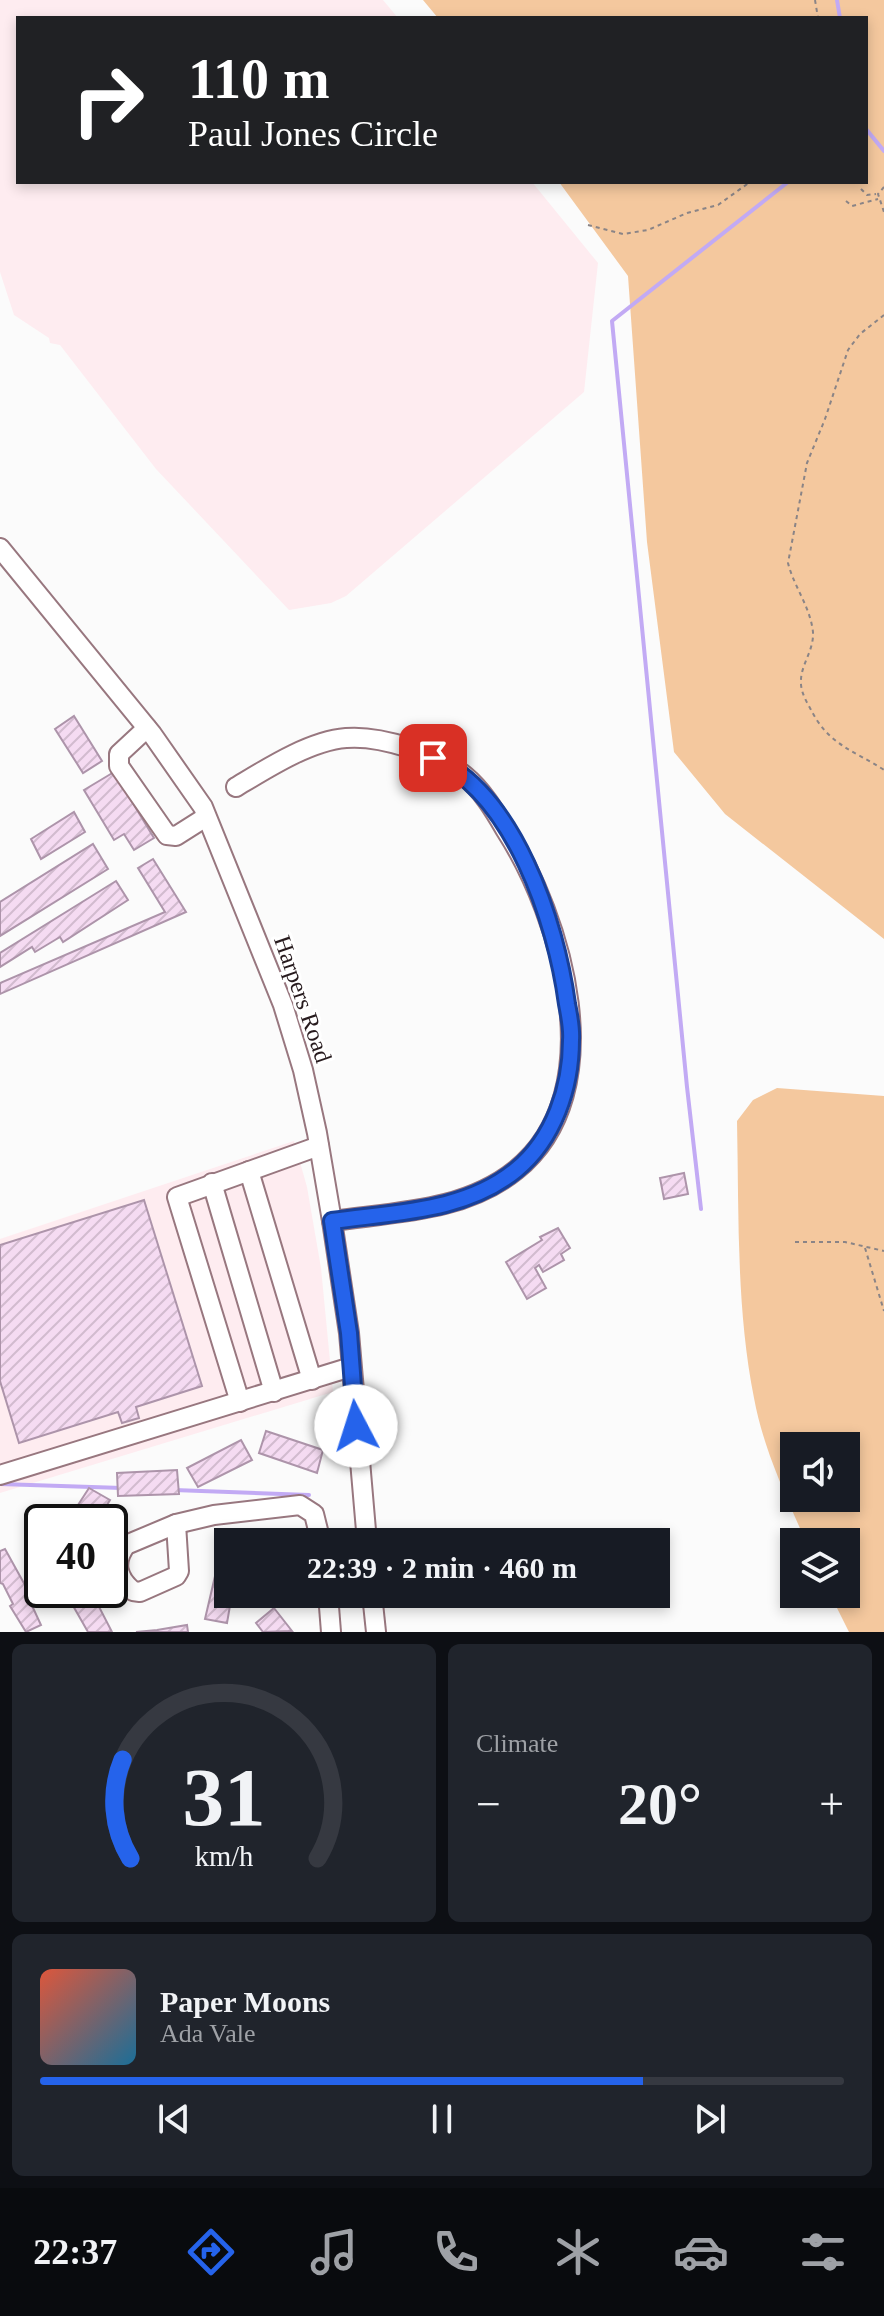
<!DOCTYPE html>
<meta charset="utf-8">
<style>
:root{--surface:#171b24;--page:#20242c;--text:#f1f3f6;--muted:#9ea1a6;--line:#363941;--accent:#2563eb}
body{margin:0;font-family:Georgia,serif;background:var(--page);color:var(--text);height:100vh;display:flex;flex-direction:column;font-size:30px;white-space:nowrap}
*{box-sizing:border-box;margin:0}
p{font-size:26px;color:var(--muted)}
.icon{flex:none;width:44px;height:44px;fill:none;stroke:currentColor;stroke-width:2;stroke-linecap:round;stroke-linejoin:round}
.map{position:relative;height:1632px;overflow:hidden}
.sheet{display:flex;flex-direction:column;gap:12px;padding:12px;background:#0d0f14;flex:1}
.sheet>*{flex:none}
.top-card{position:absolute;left:16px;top:16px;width:852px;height:168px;border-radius:0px;box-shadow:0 4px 12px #0003;background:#202124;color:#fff;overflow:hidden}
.controls{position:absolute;left:780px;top:1432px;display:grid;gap:16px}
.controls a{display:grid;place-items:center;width:80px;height:80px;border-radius:0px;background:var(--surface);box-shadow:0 4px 12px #0003;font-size:40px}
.speed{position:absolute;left:24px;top:1504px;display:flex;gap:16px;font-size:40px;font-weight:700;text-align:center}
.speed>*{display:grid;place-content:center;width:104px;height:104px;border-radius:50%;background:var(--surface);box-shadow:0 4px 12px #0003;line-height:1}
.speed .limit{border:4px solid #111;border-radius:12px;background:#fff;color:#111}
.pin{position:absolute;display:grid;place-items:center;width:68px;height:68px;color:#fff;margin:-34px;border-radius:16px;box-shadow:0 4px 12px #0006}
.me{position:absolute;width:88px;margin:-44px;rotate:355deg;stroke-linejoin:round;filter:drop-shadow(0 0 6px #0008)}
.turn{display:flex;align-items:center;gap:28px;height:168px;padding:0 40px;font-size:36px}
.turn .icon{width:104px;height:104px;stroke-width:2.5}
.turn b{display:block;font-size:56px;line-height:68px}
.big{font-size:60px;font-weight:600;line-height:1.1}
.sheet .widget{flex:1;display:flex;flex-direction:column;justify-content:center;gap:12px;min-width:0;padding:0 28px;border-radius:12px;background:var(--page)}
.sheet .dial{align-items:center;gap:0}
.dial svg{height:208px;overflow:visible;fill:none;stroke:var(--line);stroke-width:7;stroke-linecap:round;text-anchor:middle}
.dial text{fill:var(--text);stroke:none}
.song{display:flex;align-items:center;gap:24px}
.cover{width:96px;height:96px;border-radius:12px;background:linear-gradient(135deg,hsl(10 70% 55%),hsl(200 70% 35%))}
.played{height:8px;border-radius:4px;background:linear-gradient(90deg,var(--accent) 75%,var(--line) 75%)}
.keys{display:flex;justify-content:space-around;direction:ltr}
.heat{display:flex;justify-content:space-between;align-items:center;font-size:44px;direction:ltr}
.sheet .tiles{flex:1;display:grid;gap:12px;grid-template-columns:1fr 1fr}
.widget:last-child{grid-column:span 2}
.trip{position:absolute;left:214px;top:1528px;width:456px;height:80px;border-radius:0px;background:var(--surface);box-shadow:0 4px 12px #0003;font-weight:600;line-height:80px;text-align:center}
.tab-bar{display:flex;height:128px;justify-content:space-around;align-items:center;background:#090b0e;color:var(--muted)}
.tab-bar .icon{width:56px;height:56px}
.tab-bar .active{color:var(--accent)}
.tab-bar b{font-size:36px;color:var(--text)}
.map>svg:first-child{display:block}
.built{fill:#feecf0}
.grass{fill:#f4c89e;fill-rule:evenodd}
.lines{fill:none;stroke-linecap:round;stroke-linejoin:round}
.stream{stroke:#c2aaf4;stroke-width:4}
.building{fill:url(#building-hatch);stroke:#ad94aa;stroke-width:2}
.minor-casing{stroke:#98777f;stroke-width:22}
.path{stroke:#8a8486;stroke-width:2;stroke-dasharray:4 4;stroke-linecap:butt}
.minor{stroke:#fff;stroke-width:18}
.route-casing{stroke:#184099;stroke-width:20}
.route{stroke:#2563eb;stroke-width:14}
.labels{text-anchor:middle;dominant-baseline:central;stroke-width:6;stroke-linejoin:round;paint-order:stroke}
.street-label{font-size:24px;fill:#271b1e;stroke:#fff}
</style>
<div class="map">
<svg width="884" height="1632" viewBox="0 0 884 1632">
<defs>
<pattern id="building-hatch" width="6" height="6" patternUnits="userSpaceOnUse" patternTransform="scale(2)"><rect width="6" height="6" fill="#f5dbf2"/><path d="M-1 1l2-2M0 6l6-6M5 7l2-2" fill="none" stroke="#d2bbcf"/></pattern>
</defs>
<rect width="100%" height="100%" fill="#fbfbfb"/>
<g class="built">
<path d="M0,0H383L398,18H18V182H532L598,263L584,392L346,596L331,603L289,610L156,469L60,345L50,343L49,338L14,315L0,272Z"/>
<path d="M294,1141L307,1187L321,1268L333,1392L0,1493V1239Z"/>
</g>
<g class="grass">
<path d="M423,0H884V939L725,814L674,752L647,542L628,276L559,182H866V18H438Z"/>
<path d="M777,1088L884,1096V1632H849L830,1594H846V1542H806C786,1496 763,1448 754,1398C736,1307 739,1214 737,1121L753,1100ZM794,1446H846V1498H794Z"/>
</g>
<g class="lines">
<g class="stream">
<path d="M837,0L840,18"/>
<path d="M866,129L884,151"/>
<path d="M701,1209L687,1087L612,321L788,182"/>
<path d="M0,1484L122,1488"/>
<path d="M174,1490L309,1495"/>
</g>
</g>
<g class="building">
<path d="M74,716L102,761L83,773L55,729Z"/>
<path d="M114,772L154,838L134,850L124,834L114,840L84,790Z"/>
<path d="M74,812L85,832L41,859L31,839Z"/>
<path d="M93,844L108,869L0,936V902Z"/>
<path d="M153,859L186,912L0,994V983L165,912L138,868Z"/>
<path d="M116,881L128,900L63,942L60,937L35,952L32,947L0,967V953Z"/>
<path d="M684,1173L688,1194L664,1199L660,1178Z"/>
<path d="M144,1200L202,1386L136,1407L139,1418L122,1423L118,1412L19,1443L0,1381V1245Z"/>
<path d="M558,1228L570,1248L561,1254L564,1260L543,1272L539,1265L535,1268L546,1288L527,1299L506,1262L542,1240L540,1237Z"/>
<path d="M266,1431L323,1450L317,1473L259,1453Z"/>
<path d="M241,1440L252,1460L198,1487L187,1468Z"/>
<path d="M177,1470L179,1494L118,1496L117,1473Z"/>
<path d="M89,1488L110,1500L96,1522H67Z"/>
<path d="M223,1542L228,1543V1594H232L227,1623L205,1619Z"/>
<path d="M5,1549L31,1596L28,1597L41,1625L26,1632L10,1606L13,1604L3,1584L0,1583V1551Z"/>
<path d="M64,1590H88L92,1598L94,1597L112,1632H88Z"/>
<path d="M274,1608L292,1631L263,1632L256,1623Z"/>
<path d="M187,1625L188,1632H136L157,1630Z"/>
</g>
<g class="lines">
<defs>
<g id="minor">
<path d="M0,548L152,734L203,807L283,1005L303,1070L317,1133L332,1221L349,1333L367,1542"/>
<path d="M147,728L119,754V766L167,835L176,836L206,817"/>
<path d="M236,787C266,769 309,741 346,738C381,735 438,754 465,776C482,790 494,810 505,829C562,917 614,1091 516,1170C464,1212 395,1212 332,1221"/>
<path d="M249,1171L312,1380"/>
<path d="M212,1183L274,1392"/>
<path d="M240,1402L177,1197L319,1146"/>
<path d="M0,1475L351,1367"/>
<path d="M176,1524L179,1571L176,1576L140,1592L133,1591C117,1578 113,1562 126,1545Z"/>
<path d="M176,1524L214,1515L300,1505L314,1514L321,1542"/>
<path d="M328,1594L331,1632"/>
<path d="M372,1594L376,1632"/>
</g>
</defs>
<use href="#minor" class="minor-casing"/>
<g class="path">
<path d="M815,0L818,18"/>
<path d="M884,187L878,194L884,212"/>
<path d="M861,189L867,195L876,194"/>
<path d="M846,201L852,206L878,199"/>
<path d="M588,225L623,234L648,230L687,213L718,205L750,182"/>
<path d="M884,315L860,334L848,350L825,419L807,463L788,563C794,587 810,606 813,632C814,650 802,663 801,679C800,690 805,699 810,708C829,746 852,749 884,770"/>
<path d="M795,1242H845L884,1251"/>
<path d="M865,1248L884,1311"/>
</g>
<use href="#minor" class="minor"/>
</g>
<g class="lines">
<defs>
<path id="route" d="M356,1426L349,1333L332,1221C395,1212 465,1212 516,1170C554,1139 571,1087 571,1040C572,1028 569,1015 567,1004C556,922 514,793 433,758"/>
</defs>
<use href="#route" class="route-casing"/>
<use href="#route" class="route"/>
</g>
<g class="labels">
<g class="street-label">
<text transform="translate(303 999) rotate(71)">Harpers Road</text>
</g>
</g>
</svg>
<div class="controls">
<a><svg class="icon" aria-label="sound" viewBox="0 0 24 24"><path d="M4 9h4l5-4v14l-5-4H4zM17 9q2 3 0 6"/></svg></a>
<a><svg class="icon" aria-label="layers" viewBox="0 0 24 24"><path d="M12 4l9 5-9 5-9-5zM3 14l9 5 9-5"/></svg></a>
</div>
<div class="speed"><div class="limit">40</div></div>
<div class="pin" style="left:433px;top:758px;background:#d93025"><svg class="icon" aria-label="arrive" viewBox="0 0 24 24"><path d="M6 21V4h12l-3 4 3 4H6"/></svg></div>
<svg class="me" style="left:356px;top:1426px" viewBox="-20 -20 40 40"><circle r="19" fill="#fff"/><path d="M0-13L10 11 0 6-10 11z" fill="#2563eb"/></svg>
<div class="trip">22:39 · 2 min · 460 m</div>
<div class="top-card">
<div class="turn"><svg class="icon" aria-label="right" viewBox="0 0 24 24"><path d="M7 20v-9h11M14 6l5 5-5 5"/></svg><div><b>110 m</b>Paul Jones Circle</div></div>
</div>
</div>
<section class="sheet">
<div class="tiles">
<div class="widget dial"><svg viewBox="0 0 100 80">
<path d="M14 69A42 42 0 1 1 86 69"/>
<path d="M14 69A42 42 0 0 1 11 31" stroke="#2563eb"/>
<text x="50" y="56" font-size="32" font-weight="700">31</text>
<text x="50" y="72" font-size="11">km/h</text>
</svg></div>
<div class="widget"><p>Climate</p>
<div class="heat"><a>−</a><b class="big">20°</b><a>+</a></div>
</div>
<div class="widget">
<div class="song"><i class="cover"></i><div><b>Paper Moons</b><p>Ada Vale</p></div></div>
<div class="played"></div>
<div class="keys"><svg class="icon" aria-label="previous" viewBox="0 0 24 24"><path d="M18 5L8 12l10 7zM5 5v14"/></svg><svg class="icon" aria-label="pause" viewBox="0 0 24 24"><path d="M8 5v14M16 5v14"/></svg><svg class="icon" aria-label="next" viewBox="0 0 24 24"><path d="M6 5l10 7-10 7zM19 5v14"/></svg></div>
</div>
</div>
</section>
<nav class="tab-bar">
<b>22:37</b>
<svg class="icon active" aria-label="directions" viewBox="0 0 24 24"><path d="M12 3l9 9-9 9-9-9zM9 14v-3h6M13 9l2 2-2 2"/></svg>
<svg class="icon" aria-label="music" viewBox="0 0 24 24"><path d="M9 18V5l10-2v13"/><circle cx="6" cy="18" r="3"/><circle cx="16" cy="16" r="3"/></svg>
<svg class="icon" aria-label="phone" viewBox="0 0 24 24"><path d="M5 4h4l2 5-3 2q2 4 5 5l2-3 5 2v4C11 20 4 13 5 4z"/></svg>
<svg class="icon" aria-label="climate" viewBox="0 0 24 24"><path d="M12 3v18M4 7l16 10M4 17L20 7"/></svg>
<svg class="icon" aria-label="car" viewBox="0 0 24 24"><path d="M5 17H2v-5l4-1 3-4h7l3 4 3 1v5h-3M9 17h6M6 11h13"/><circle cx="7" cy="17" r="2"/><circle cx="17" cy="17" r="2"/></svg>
<svg class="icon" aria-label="filters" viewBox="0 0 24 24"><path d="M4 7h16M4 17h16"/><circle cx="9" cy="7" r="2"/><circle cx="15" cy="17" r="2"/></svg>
</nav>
